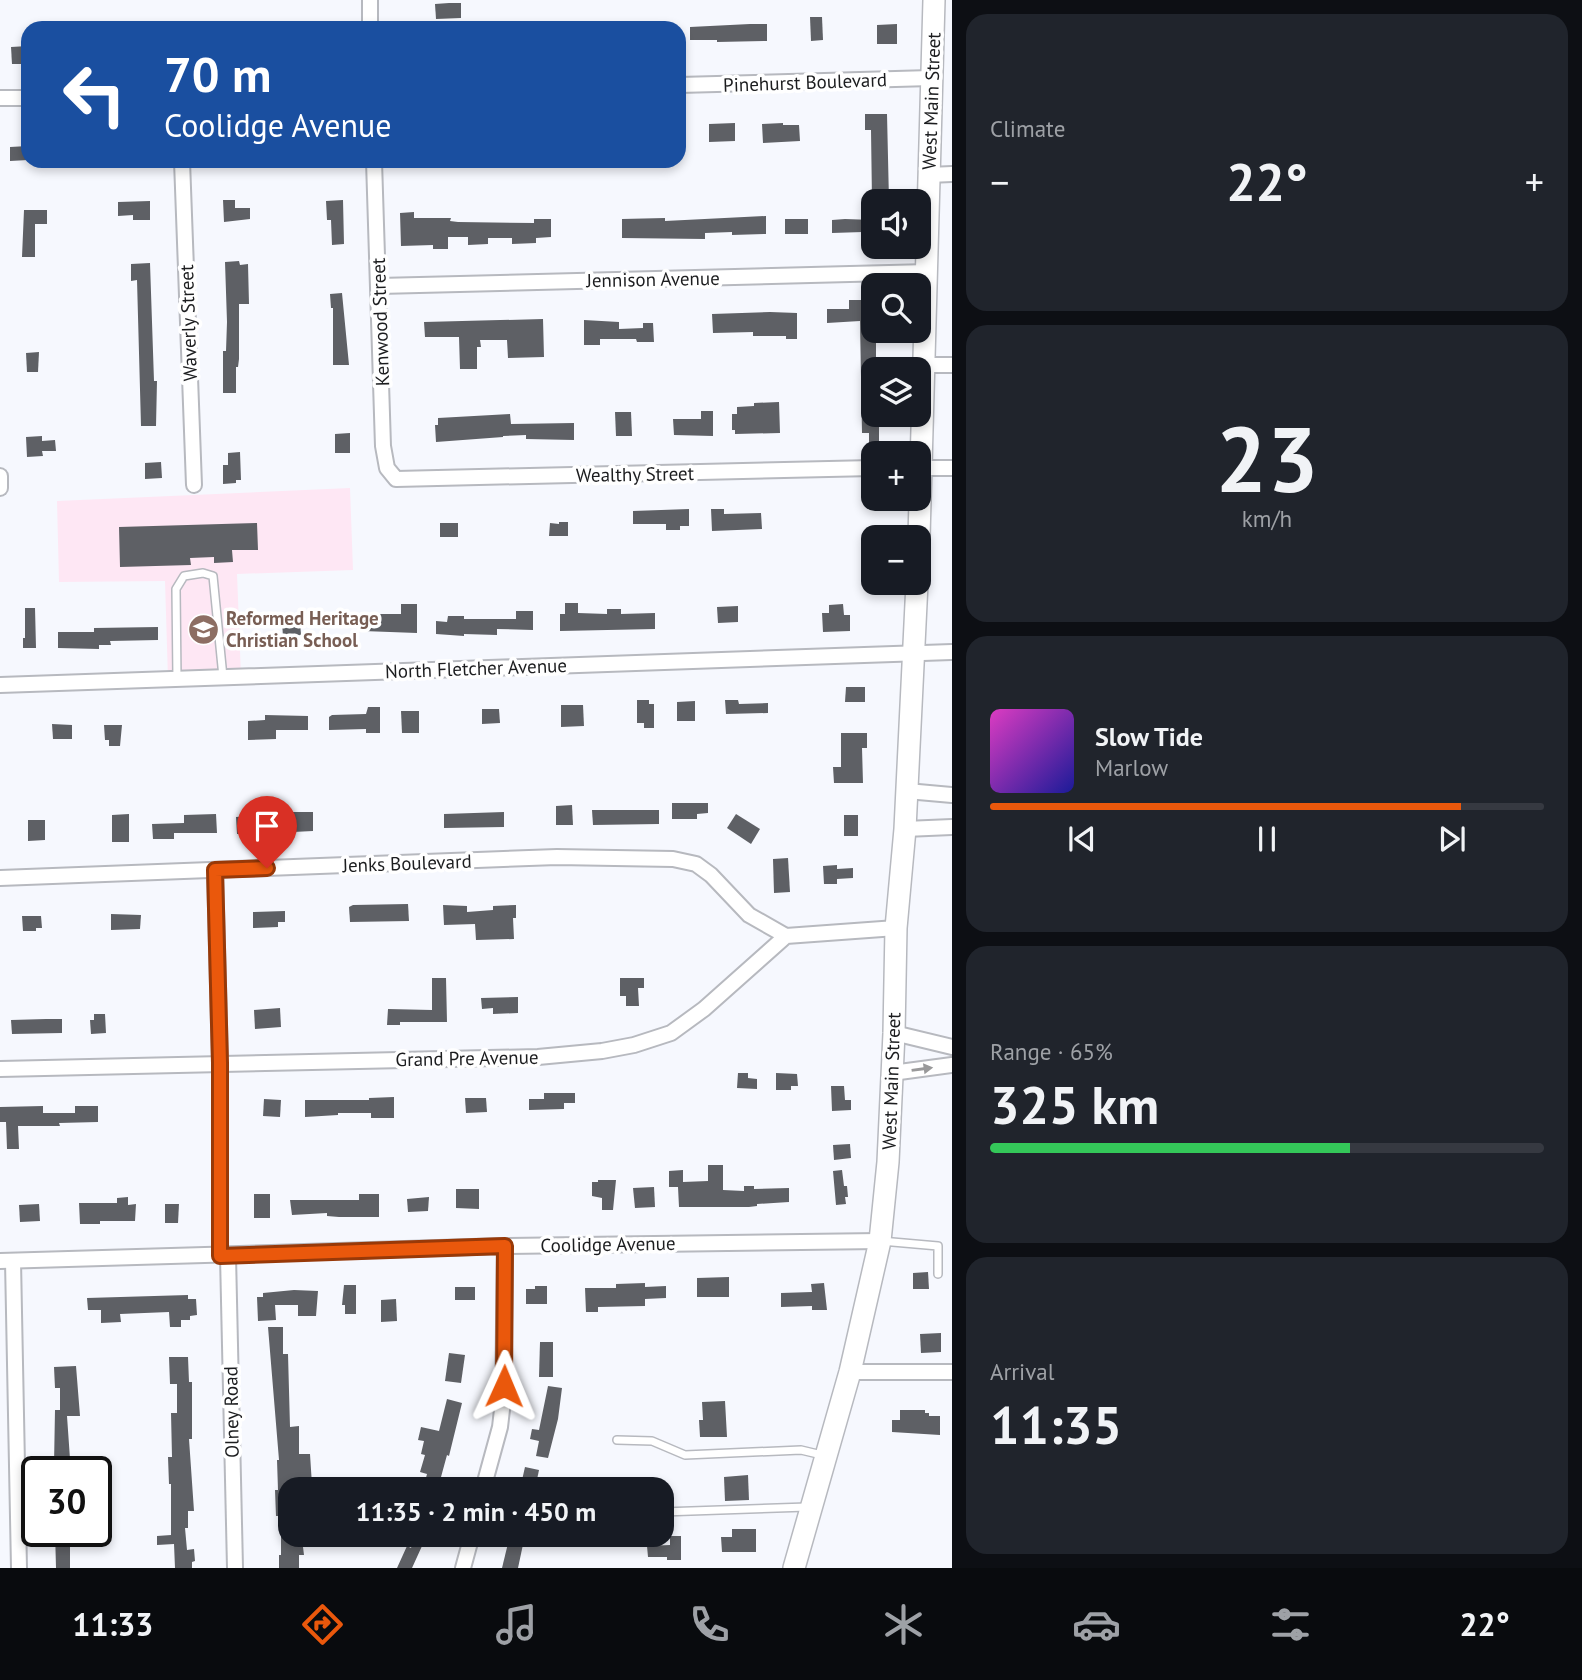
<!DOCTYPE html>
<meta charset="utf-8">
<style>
:root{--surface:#171b24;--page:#20242c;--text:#f1f3f6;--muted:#9ea1a6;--line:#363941;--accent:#ea580c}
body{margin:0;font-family:"PT Sans",sans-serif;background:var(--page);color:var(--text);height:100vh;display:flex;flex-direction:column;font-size:26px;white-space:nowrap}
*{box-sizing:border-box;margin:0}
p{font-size:23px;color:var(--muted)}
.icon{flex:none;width:38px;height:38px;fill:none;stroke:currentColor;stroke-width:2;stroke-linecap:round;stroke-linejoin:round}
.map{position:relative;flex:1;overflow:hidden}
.panel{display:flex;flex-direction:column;gap:14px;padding:14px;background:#0d0f14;width:630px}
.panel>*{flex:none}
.banner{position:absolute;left:21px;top:21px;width:665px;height:147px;border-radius:21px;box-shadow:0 4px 10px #0003;background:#1a4fa0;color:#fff;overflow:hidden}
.tools{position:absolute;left:861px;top:189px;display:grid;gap:14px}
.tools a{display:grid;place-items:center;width:70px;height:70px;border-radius:14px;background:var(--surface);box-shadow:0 4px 10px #0003;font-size:35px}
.speed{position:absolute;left:21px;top:1456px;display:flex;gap:14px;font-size:35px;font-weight:700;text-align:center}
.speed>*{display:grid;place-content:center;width:91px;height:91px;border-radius:50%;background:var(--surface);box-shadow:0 4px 10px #0003;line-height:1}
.speed .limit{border:4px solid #111;border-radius:10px;background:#fff;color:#111}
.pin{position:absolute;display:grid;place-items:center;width:60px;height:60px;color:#fff;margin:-72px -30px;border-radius:50% 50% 50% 0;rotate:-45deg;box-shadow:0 0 7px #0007}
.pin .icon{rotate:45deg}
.me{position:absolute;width:77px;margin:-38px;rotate:1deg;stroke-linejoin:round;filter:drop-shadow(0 0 5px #0008)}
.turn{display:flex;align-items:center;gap:24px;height:147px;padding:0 28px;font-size:32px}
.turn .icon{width:91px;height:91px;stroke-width:2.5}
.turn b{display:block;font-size:49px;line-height:60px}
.big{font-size:52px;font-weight:600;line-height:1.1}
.panel .tile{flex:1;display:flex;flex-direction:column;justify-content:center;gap:10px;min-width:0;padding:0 24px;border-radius:21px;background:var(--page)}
.panel .dial{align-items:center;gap:0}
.dial b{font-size:91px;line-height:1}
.song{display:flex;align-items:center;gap:21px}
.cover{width:84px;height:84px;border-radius:10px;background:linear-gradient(135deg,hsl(310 70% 55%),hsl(240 70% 35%))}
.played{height:7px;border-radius:4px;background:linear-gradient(90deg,var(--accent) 85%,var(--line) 85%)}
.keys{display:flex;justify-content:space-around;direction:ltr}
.heat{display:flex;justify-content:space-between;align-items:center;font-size:38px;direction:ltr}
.charge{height:10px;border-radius:5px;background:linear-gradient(90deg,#34c759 65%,var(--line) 0)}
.trip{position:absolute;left:278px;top:1477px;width:396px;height:70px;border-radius:21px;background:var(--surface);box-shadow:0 4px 10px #0003;font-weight:600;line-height:70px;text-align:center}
.menu{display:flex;height:112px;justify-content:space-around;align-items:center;background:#090b0e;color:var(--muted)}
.menu .icon{width:49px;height:49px}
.menu .selected{color:var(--accent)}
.menu b{font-size:32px;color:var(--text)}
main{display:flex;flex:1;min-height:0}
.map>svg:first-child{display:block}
.education{fill:#fee7f4}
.building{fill:#5e6065}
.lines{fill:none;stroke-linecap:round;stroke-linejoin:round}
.service-casing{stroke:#b7b9bf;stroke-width:10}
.minor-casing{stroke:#b7b9bf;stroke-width:18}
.primary-casing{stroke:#b7b9bf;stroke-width:24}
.service{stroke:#fff;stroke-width:7}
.minor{stroke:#fff;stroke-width:14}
.primary{stroke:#fff;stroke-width:21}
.oneway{fill:#99999a}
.route-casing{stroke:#983908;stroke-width:18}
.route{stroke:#ea580c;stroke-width:12}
.labels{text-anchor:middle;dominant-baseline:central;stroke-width:7;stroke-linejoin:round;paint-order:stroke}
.street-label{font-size:19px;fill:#1c1d1f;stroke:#fff}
.education-label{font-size:19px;font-weight:bold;fill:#785e54;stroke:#fff;text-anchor:start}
</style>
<main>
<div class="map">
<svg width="952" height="1568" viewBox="0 0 952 1568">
<rect width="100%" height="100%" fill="#f6f8fe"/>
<path class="education" d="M350,488L353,570L237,574L241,676L168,679L165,581L59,582L57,501Z"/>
<g class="building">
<path d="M449,3H461V18L436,19L435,4Z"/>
<path d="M810,17H822L823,40L811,41Z"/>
<path d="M750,24H767V41L717,42V40H690V27Z"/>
<path d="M897,24V44H877V25Z"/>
<path d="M28,46V64H12L11,47Z"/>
<path d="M865,114H887L889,201H872L871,130H865Z"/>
<path d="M735,123V141L709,142V124Z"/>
<path d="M783,123V125H799L800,141L763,143L762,124Z"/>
<path d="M28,146V160L10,161V147Z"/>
<path d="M223,200H235V208H250V219L224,222Z"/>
<path d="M343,200L344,244L332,245L331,220H327L326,201Z"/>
<path d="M150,201V220H133V215L118,216V202Z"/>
<path d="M24,210H47V224H35V257H22Z"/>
<path d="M414,212V218H451L450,221L458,222L534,223V219H551V237L536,238V243L512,244V238H488V244L468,245V237H448V249H433V245L401,246L400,213Z"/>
<path d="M766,216V234L732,235V232L705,233V239L622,238V219L665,218V221Z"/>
<rect x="785" y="219" width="23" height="15"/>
<path d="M845,219L873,220V241H863V232L832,233V220Z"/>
<path d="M239,261L240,265L248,264L249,304H239V359L238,367H236V393H223V351H226L227,322L225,262Z"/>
<path d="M150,263L154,381H157L156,426H141L137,280L131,281V264Z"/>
<path d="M342,293L349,365H333V308H331L330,294Z"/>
<path d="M849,300H873V339H876V361H873V417H879V453H873V457H869V433H862L860,321L827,323V309H849Z"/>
<path d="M770,312L797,313V339H786V336H753V332L713,333L712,314Z"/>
<path d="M543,319L544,357L508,358L507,340H480L481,347H477V369H460L459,337H425L424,322Z"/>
<path d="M584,320L619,322V329L643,328V323H653L654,342H637L636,339H600V345H584Z"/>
<path d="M39,352L38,372H27L26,353Z"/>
<path d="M779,402L780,433L735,434V430H732V414H737V407L754,406V403Z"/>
<path d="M701,411H713V436L674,435L673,419H701Z"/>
<path d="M615,412H631L632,436H616Z"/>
<path d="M510,414L511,424L574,423V440L526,439V435L503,436V437L436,442L435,425H438V418Z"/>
<path d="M350,433V453H335V434Z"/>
<path d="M42,436V441L55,440L56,451H42L43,456L27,457L26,437Z"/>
<path d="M240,452L241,480H236V483L223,484V465H228V453Z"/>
<path d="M161,462L162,478L145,479V463Z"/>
<path d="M689,509V526H680V530H666V524H633V511Z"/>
<path d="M711,509H724V514L761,513L762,529L712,531Z"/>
<path d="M559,522H568V536H549L550,523L559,524Z"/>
<path d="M257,523L258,550H232L233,562L214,563V557L190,558L191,565L120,567L119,527Z"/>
<rect x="440" y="523" width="18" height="14"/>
<path d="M565,603H578V613L607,614V609H621V614L655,613V629L560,631V614H565Z"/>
<path d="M401,604H417V633L363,631V614H401Z"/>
<path d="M843,604L844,615H850V631L823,632L822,613H829V605Z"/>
<path d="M738,606V622L718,623L717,607Z"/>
<path d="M25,608H35L36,648H23V638H25Z"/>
<path d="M516,611H533V630L497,629V635L464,634V636L436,634V621L447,622L448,616H464V619H516Z"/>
<path d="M300,621L301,635L283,637L282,622Z"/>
<path d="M158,627V640L110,641L111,645H99V649L58,648V632H94V628Z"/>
<path d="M846,687H865V702H845Z"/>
<path d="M637,700H649V704H654V728H644V723H637Z"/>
<path d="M725,700H738L739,704L768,703V713L726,714Z"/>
<path d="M695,701V721H677V702Z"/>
<path d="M561,705H583L584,726L561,727Z"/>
<path d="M368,707H380V733H366V729L329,730V717L332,715L366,714Z"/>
<path d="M482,709H499L500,723L482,724Z"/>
<path d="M401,711H419V733H402Z"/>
<path d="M265,715L308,716V730H276V739L248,740V721L265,720Z"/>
<path d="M52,724L72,725V739H53Z"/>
<path d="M104,725H122L120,746H109V740H105Z"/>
<path d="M841,733H867V748H862L863,783H834L833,767H841Z"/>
<path d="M672,803H708V813L697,814V819H672Z"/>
<path d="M248,804H260V814H273V833L237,834L236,817L249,816Z"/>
<path d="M572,805L573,825H556V806Z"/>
<path d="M592,810H659V824L593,825Z"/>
<path d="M293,812H313V831L293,832Z"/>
<path d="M504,812V827L444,828V814Z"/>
<path d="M129,814V842H112V815Z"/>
<path d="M216,814L217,833H174V839H153L152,824L184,823V815Z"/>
<path d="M736,814L760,829L751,844L727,828Z"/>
<rect x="844" y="815" width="14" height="21"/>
<path d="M28,820H45V840L28,841Z"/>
<path d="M788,858L790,892L774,893L773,859Z"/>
<path d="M837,865V869L853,868V878L837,879V884H824L823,866Z"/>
<path d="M408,904L409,921L350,922L349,907L353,905Z"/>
<path d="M443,905L467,906V912L493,910V906L516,905V918H513L514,939L476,940L475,924L444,925Z"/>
<path d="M285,911V922H278V927L253,928V912Z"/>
<path d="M111,914L141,915L140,929L111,930Z"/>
<path d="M22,916H41L42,928H36V931H23Z"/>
<path d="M432,978H446L447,1022H400V1025H387L388,1009L432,1010Z"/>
<path d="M620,978H644V988H638L639,1006H626V996H620Z"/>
<path d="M518,997V1013L493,1014V1008L482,1009L481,998Z"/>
<path d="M280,1008L281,1027L255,1029L254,1010Z"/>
<path d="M94,1014H105L106,1033L91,1034L90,1020H94Z"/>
<path d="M46,1019H62V1033L12,1034L11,1020Z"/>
<path d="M738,1073H748V1078L757,1079V1089L737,1088Z"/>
<path d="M776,1073L797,1074L798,1086H791V1090H776Z"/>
<path d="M831,1086H844L845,1100H851V1110L832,1111Z"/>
<path d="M544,1093H575V1103H564V1109L529,1110V1099H544Z"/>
<path d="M394,1097V1118H371V1113H338V1115L305,1117V1100H369V1098Z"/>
<path d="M465,1098H486L487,1112L466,1113Z"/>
<path d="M264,1099L281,1100L280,1117L263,1116Z"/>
<path d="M43,1106V1113H75V1106H98V1122L59,1123L60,1126H18L19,1149H7L6,1122H0V1107Z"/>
<path d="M850,1144L851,1158L834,1160L833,1145Z"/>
<path d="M708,1165H723V1190L744,1191V1186H754V1189L789,1188V1202L757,1204V1206L749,1207H679L678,1187H669V1171L683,1170V1182L708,1181Z"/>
<path d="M842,1170L844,1186H847L848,1197H845L846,1204L836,1205L833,1171Z"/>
<path d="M598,1180H616L613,1210H602V1198L592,1196V1182H598Z"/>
<path d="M654,1187L655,1207L635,1208L633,1188Z"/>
<path d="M456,1189H479V1209L456,1208Z"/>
<rect x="254" y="1194" width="16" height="24"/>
<path d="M359,1194H379V1217H339L327,1216V1213L292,1215L290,1200H359Z"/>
<path d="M128,1197V1205L136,1204L135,1221H100V1224H80L79,1203H117V1198Z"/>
<path d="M429,1197L428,1211L408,1212L407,1199Z"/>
<path d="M39,1204L40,1221L20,1222L19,1205Z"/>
<path d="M165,1204H179L178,1223H165Z"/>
<path d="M928,1272L929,1289H913V1273Z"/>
<path d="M729,1277V1297H697V1278Z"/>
<path d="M645,1283V1287L666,1286V1298L645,1299V1306L598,1307V1312H586L585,1288H616V1284Z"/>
<path d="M824,1283L827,1310H812V1306L781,1307V1293L812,1292L811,1284Z"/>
<path d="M344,1285H356V1314H345V1305H342Z"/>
<path d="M535,1286H547V1304H526V1289H535Z"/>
<rect x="455" y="1287" width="20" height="13"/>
<path d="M294,1290L318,1291L316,1316H298V1305H275L276,1320L258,1321L257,1297H263V1293Z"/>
<path d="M188,1295V1299H196L197,1315L190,1316V1320H181V1327H170L169,1312L120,1314L121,1322L101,1323V1310H88L87,1298Z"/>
<path d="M396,1299L397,1321L381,1322V1300Z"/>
<path d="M268,1327H283V1354H288L290,1427L299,1426V1454H310L312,1485L290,1486V1535H313L314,1547H303L304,1555H299V1568H279V1555H281V1527L280,1516H276L275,1490H278L277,1460H279Z"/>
<path d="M941,1333V1352L921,1353L920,1334Z"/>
<path d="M540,1342H553V1377H539Z"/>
<path d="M449,1353L465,1355L461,1383L445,1381Z"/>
<path d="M169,1357H188L189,1382H192V1439H189L194,1511H188V1528H185L187,1550L194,1549L195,1561L192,1562V1568H175L174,1544L157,1545V1536L171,1535V1484H169L168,1457H172L171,1413H177V1384H170Z"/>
<path d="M76,1366L80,1416H67L70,1459H77L78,1472H61V1465H54L55,1410H60V1388H55L54,1367Z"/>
<path d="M548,1386L562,1388L558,1419L548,1458L536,1456L539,1441L530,1439L532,1429L539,1430Z"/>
<path d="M447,1399L462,1403L449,1456L447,1455L441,1477L444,1478L441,1489H423L427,1474L420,1472L425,1455L421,1454L424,1441L418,1440L421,1427L439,1431Z"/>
<path d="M725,1401L727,1437H700L699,1420H703L702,1402Z"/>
<path d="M900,1410H925V1413H929V1416H940V1435L892,1432V1420H900Z"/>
<path d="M525,1467L539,1470L535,1489H520Z"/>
<path d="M748,1475L749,1500L725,1501L724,1477Z"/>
<path d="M732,1529H756V1552H722L721,1537H732Z"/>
<path d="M55,1531H77L78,1545H70V1568H56Z"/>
<path d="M415,1535H427L412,1568H397L407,1546L411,1548Z"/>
<path d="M510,1535H525L518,1568H502Z"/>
<path d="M670,1536H681V1560H667V1557H648L647,1546L670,1545Z"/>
</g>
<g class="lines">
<defs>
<g id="service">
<path d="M177,679L176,589L184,576L203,573L213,576L223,677"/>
<path d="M881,1241L938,1246V1274"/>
<path d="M617,1440L652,1441L685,1455L801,1450L822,1455"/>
<path d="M662,1512L807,1507"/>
</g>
<g id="minor">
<path d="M370,0V28"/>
<path d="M679,85L931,78"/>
<path d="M0,98H28"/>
<path d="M182,161L194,485"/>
<path d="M374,161L383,446L387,468L396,479L873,468"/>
<path d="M929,175L952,174"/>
<path d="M379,286L928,272"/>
<path d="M924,365H952"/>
<path d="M919,468H952"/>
<path d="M0,476V488"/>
<path d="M0,685L952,652"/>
<path d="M907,791L952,795"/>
<path d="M905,829L952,827"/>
<path d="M215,870L220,1063V1256"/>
<path d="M0,878L557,857L673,859L696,864L711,875L749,915L786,936"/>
<path d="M894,1033L952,1047"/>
<path d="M0,1069L538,1057L602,1051L634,1045L671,1033L704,1009L786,936L896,928"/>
<path d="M892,1073L952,1065"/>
<path d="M228,1256L235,1568"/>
<path d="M0,1261L505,1246L880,1241"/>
<path d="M13,1261L19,1568"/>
<path d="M850,1372H952"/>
<path d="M483,1489L500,1427L503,1401L505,1246"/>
<path d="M463,1568L472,1535"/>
</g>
<g id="primary">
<path d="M919,537L934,0"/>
<path d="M794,1568L850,1372L880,1241L888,1162L894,1033L896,928L905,829L917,583"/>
</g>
</defs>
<use href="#service" class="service-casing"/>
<use href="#minor" class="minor-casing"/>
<use href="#primary" class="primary-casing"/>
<use href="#service" class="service"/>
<use href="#minor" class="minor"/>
<use href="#primary" class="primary"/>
</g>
<defs><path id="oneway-solid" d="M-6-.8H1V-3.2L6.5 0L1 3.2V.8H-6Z" transform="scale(1.75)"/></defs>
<use class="oneway" href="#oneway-solid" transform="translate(922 1069) rotate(-8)"/>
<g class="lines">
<defs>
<path id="route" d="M267,868L215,870L220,1063V1256L505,1246L504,1386"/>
</defs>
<use href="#route" class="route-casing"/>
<use href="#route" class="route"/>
</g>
<defs>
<symbol id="school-disc" viewBox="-11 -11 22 22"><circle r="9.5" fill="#8d6e63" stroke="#fff"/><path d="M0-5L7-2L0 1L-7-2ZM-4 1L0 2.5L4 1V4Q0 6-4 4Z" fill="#fff"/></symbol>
</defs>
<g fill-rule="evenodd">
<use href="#school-disc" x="186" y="612" width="35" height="35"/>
</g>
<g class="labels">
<g class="street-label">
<text transform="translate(805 82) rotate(-2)">Pinehurst Boulevard</text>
<text transform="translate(931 101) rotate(-88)">West Main Street</text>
<text transform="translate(653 279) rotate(-1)">Jennison Avenue</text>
<text transform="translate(380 322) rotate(-92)">Kenwood Street</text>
<text transform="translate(188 323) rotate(-92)">Waverly Street</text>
<text transform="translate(635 474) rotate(-1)">Wealthy Street</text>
<text transform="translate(476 668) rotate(-2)">North Fletcher Avenue</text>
<text transform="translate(407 863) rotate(-2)">Jenks Boulevard</text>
<text transform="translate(467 1058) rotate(-1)">Grand Pre Avenue</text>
<text transform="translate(891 1081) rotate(-88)">West Main Street</text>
<text transform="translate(608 1244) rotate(-1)">Coolidge Avenue</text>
<text transform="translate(231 1412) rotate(-91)">Olney Road</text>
</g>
<g class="education-label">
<text x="226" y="618">Reformed Heritage<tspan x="226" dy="22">Christian School</tspan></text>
</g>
</g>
</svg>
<div class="tools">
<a><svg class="icon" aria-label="sound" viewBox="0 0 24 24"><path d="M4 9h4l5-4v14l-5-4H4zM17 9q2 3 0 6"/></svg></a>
<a><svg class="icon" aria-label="search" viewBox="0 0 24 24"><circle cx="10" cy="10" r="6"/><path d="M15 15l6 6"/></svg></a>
<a><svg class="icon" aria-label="layers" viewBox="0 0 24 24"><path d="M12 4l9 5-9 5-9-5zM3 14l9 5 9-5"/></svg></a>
<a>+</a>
<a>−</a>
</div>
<div class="speed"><div class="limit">30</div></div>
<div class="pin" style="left:267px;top:868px;background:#d93025"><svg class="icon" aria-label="arrive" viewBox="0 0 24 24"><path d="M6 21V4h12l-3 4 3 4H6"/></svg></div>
<svg class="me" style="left:504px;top:1386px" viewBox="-20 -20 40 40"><path d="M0-17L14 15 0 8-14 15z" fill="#ea580c" stroke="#fff" stroke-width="4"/></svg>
<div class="trip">11:35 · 2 min · 450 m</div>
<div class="banner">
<div class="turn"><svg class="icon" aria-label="left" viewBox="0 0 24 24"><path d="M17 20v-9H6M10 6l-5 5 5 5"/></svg><div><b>70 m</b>Coolidge Avenue</div></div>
</div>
</div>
<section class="panel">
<div class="tile"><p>Climate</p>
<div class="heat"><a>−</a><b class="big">22°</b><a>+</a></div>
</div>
<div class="tile dial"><b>23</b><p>km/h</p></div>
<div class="tile">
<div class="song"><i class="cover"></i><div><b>Slow Tide</b><p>Marlow</p></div></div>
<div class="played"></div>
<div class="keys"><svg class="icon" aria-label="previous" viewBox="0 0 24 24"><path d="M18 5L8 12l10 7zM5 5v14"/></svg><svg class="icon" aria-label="pause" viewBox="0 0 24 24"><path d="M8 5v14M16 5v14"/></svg><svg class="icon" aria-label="next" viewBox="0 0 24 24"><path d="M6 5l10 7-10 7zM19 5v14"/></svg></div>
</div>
<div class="tile"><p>Range · 65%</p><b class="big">325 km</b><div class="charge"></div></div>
<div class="tile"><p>Arrival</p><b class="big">11:35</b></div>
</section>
</main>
<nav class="menu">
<b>11:33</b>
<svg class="icon selected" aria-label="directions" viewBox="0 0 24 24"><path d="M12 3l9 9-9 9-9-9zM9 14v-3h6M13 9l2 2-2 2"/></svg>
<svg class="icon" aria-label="music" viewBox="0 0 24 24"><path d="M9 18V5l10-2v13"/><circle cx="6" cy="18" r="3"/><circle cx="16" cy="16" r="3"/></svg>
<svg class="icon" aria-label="phone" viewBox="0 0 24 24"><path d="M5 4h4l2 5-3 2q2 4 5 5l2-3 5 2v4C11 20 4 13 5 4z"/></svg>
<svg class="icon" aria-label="climate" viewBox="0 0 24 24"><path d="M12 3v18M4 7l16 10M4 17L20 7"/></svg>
<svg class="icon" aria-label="car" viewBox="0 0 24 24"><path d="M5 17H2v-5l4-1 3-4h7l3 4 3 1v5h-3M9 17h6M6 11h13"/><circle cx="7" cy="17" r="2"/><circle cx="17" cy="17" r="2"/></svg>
<svg class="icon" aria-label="filters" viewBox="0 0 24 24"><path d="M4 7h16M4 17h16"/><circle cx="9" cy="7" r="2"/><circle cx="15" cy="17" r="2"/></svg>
<b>22°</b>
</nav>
